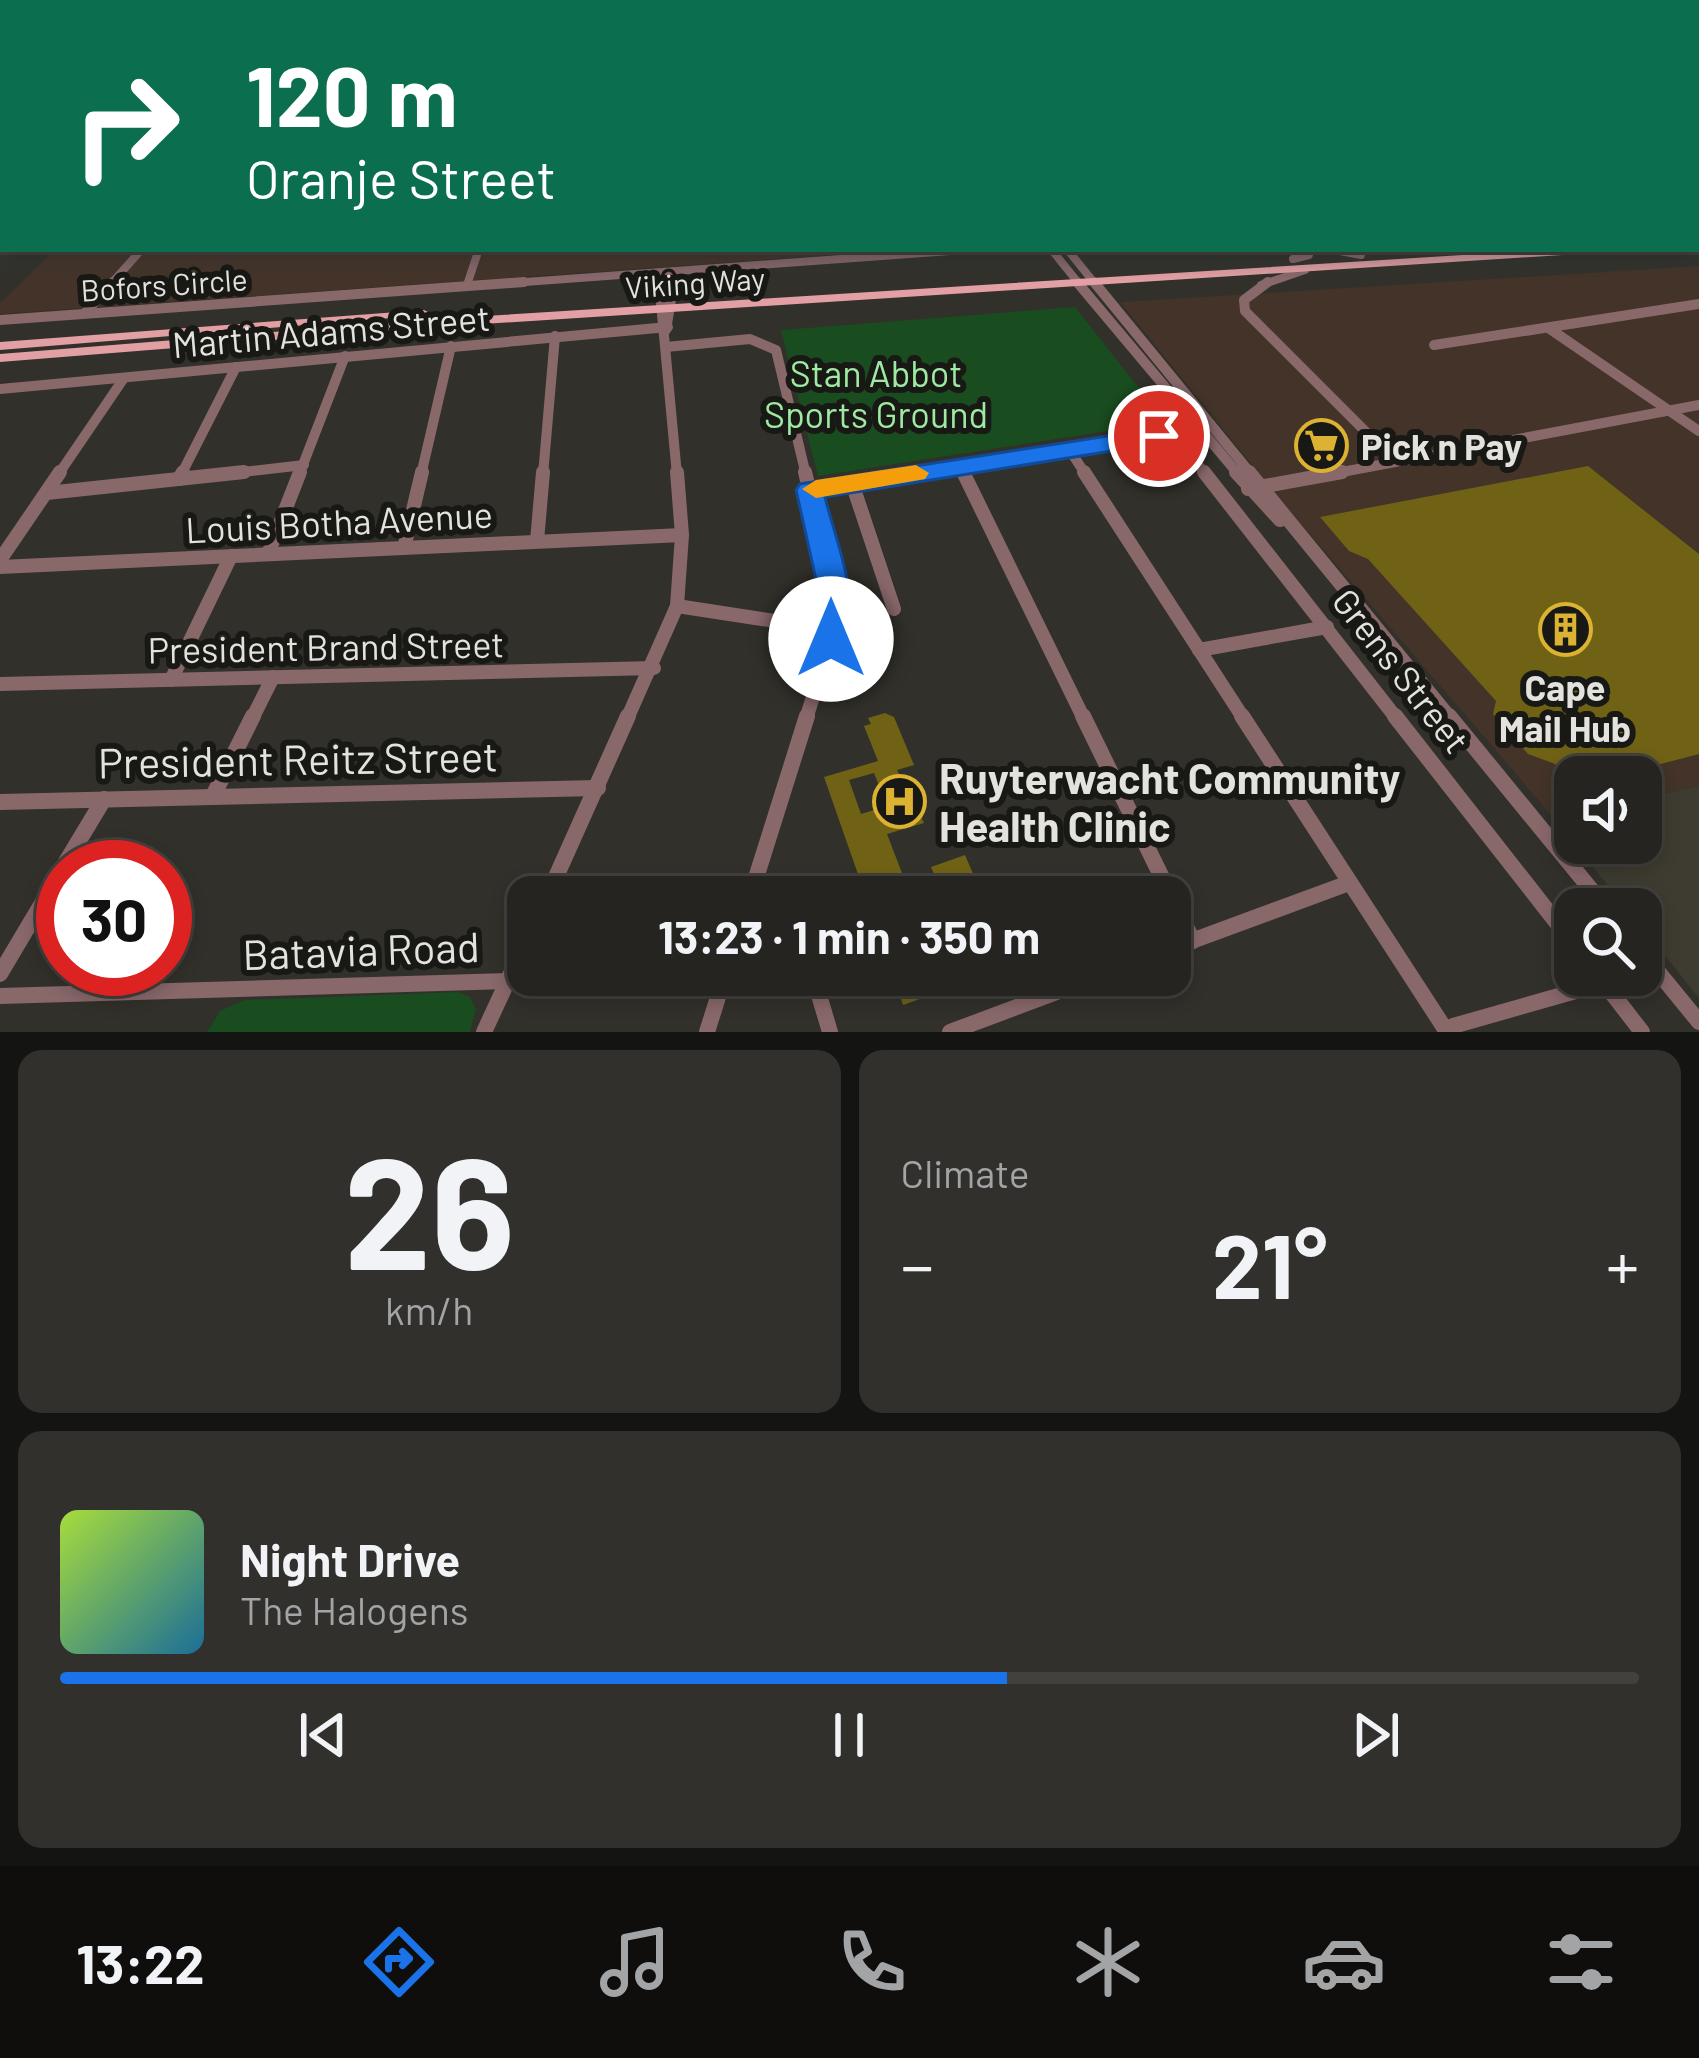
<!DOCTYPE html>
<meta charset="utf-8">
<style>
:root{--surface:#252420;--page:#31302d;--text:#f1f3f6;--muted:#a3a4a5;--line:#42413e;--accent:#1a73e8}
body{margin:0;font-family:Barlow,sans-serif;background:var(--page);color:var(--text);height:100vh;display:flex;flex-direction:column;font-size:45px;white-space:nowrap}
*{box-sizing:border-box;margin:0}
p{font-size:39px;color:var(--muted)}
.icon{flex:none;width:66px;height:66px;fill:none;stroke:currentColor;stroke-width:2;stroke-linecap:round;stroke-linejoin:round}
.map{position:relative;height:1032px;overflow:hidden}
.details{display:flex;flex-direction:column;gap:18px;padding:18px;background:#141412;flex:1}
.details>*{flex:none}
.top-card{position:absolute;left:0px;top:0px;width:1701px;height:252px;box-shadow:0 6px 18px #0003,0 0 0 3px var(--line);background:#0b6e4f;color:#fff;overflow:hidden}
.fabs{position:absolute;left:1554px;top:756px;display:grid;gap:24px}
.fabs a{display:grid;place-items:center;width:108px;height:108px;border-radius:24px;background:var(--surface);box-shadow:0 6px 18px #0003,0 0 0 3px var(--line);font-size:60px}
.speed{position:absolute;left:36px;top:840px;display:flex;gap:24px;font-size:60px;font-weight:700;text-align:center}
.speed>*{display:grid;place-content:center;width:156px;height:156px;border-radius:50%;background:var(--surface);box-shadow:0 6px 18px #0003,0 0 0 3px var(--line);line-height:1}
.speed .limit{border:18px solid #d22;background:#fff;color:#111}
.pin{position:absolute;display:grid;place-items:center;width:102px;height:102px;color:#fff;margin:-51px;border:6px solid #fff;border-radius:50%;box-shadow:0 3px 12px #0007}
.me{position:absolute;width:132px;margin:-66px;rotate:0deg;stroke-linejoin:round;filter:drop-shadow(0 0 9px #0008)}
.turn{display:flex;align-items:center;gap:42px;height:252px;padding:0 48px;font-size:54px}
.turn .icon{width:156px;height:156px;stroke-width:2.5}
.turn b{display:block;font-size:84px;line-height:102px}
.big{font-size:90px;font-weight:700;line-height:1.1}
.details .tile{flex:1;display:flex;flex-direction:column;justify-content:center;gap:18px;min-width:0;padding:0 42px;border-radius:24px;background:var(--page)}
.details .dial{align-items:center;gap:0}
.dial b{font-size:156px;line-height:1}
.song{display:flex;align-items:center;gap:36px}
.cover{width:144px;height:144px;border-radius:18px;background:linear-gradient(135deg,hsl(80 70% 55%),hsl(200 70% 35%))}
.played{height:12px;border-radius:6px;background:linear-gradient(90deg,var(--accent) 60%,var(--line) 60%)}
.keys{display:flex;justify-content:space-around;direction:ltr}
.heat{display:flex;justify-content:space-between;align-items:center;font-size:66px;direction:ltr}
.details .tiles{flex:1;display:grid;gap:18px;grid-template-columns:1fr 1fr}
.tile:last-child{grid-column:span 2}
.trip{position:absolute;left:507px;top:876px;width:684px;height:120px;border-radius:24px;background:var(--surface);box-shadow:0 6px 18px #0003,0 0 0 3px var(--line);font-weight:700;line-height:120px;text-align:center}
.dock{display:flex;height:192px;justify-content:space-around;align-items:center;background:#0f0e0d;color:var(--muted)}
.dock .icon{width:84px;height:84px}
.dock .current{color:var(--accent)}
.dock b{font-size:54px;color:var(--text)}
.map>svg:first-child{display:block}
.built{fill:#3e3c30}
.industrial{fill:#433328}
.green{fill:#194c1f}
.building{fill:#6f6215;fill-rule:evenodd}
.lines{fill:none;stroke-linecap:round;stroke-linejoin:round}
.minor-far3{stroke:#89686a;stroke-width:8}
.minor-far2{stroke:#89686a;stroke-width:10}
.minor-far1{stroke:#89686a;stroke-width:14}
.minor{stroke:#89686a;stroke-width:16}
.major{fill:#e29fa4;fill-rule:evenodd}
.highway{fill:#fababe;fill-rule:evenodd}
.route{fill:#1a73e8;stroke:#114b97;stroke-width:3}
.slow{fill:#f59e0b}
.labels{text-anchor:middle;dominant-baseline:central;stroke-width:12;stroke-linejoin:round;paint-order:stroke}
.far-street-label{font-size:30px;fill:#e3e2de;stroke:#181815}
.street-label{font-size:36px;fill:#e3e2de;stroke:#181815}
.park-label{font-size:36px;fill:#9eeaa2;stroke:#181815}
.poi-label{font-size:36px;font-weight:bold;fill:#e3e2de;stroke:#181815;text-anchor:start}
.near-street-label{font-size:42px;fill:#e3e2de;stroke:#181815}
.near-poi-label{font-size:42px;font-weight:bold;fill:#e3e2de;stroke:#181815;text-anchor:start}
</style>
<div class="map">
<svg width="1699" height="1032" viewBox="0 0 1699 1032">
<rect width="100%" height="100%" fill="#31302a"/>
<path class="built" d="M1699,785V998L1641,926V909H1627L1558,823L1575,818V843H1641V800Z"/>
<g class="industrial">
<path d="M56,249H915L0,314V303Z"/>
<path d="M1699,266V785L1641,800V777H1575V818L1558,823L1278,497L1120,302Z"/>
</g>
<g class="green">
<path d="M1075,307L1166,422L818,476L781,330Z"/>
<path d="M458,992L470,997L476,1009L470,1032H207L220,1011L244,1000Z"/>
</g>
<g class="building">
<path d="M1588,466L1699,554V754L1611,777H1575V787L1555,764L1528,754L1493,714L1496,701L1368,559L1349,551L1320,517Z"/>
<path d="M885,713L894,717L914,765L897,770L924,823L887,834L907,886L892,890L895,897H866L824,777L878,761L864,726L871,724L868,718ZM874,773L887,806L861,814L849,780Z"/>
<path d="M965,855L983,897H944L931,867Z"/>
<path d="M893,975H984V976L903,1005Z"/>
</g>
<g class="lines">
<g class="minor-far3">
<path d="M1051,249L1080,285"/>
<path d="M1067,249L1096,285"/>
<path d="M1329,249L1361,255"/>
<path d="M1293,259L1309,255L1310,249"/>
<path d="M674,271V285"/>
<path d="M110,285L142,249"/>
<path d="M467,285L479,249"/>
<path d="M483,285L978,249"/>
<path d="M659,285V273"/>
<path d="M1261,285L1305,270"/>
</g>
<g class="minor-far2">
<path d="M659,282L677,475"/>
<path d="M1077,282L1239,475"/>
<path d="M1094,282L1252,475"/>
<path d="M1268,282L1244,300L1245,311L1394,460"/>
<path d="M85,313L113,282"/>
<path d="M0,320L524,282"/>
<path d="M1550,329L1699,431"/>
<path d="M666,330L674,282"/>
<path d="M1434,345L1699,304"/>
<path d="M666,347L750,339L776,350L806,475"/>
<path d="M0,389L668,327"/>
<path d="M1069,449L1086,475"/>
<path d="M960,466L964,475"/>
<path d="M58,475L124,378"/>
<path d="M181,475L236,367"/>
<path d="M216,475L304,465"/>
<path d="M299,475L345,356"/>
<path d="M421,475L451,346"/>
<path d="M543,475L555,336"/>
<path d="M907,475L1150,436L1182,444L1206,475"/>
<path d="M1326,475L1699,405"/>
</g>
<g class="minor-far1">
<path d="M805,472L834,593V630L806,719"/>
<path d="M963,472L1084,719"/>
<path d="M1084,472L1244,719"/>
<path d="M1204,472L1397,719"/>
<path d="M1236,472L1280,520"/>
<path d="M1249,472L1451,719"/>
<path d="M179,479L183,472"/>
<path d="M852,483L894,609"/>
<path d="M1248,489L1342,472"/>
<path d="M810,490L926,472"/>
<path d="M47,493L244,472"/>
<path d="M537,541L543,472"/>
<path d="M404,548L422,472"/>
<path d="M268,554L300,472"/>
<path d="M0,560L60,472"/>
<path d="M0,567L682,535"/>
<path d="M677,606L834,630"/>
<path d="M1199,650L1327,627"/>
<path d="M171,680L231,556"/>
<path d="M0,684L654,668"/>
<path d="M252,719L273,677"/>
<path d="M627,719L677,606L682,535L677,472"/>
</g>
<g class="minor">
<path d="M1083,716L1193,941"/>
<path d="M1242,716L1447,1032"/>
<path d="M1395,716L1575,946"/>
<path d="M1449,716L1607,909"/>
<path d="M213,796L253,716"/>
<path d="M0,802L598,788"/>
<path d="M63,867L104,799"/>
<path d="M547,897L628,716"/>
<path d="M750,897L807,716"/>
<path d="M1170,949L1349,883"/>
<path d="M1641,951L1699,1022"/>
<path d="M0,974L63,868"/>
<path d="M813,975L830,1032"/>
<path d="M1598,975L1642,1032"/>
<path d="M0,996L508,981"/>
<path d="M484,1032L528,937"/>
<path d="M707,1032L725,975"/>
<path d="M950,1032L1102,975"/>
<path d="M1449,1032L1453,1026L1604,983"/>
</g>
<g class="major">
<rect x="1698" y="229" width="1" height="6"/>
<rect x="1698" y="240" width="1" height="6"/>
<path d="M1559,249H1614L1609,252L436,327L0,362V354L436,319Z"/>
<path d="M424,310L430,313L428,315L0,350V342Z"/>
</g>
<g class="highway">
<rect x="1698" y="157" width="1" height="7"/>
<rect x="1698" y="170" width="1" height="6"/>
</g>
</g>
<linearGradient id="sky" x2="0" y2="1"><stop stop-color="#1b1a17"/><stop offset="0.48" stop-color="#484e55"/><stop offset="1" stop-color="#484e55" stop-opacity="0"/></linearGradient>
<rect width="1699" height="281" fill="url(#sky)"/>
<path class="route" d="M1159,428L1168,431V442L825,497C835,540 865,606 842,648H820L816,639L819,593L796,490L800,484Z"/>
<path class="slow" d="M916,465L929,473L925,479L816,498L802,489L816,480Z"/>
<defs>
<symbol id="supermarket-ring" viewBox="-11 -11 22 22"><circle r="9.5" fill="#181815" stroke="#dcb233" stroke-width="1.5"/><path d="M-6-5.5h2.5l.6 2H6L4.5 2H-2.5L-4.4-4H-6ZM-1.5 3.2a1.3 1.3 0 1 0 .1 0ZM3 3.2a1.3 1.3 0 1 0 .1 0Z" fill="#dcb233"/></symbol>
<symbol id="building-ring" viewBox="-11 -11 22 22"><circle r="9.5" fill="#181815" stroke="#dcb233" stroke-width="1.5"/><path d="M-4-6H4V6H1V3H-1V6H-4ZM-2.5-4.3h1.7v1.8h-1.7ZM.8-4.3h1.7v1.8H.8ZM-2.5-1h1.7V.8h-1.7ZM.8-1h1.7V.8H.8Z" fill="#dcb233"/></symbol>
<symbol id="hospital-ring" viewBox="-11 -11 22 22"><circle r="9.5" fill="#181815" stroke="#dcb233" stroke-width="1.5"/><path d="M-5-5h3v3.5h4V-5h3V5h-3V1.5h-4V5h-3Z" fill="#dcb233"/></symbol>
</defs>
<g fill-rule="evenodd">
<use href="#supermarket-ring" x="1292" y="416" width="59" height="59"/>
<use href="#building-ring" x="1536" y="600" width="59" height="59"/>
<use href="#hospital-ring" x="870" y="772" width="59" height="59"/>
</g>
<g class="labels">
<g class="far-street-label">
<text transform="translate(695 282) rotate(-4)">Viking Way</text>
<text transform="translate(164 284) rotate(-4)">Bofors Circle</text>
</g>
<g class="street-label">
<text transform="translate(331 330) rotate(-5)">Martin Adams Street</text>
<text transform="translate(339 521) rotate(-3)">Louis Botha Avenue</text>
<text transform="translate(326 646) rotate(-1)">President Brand Street</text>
<text transform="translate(1402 670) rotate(52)">Grens Street</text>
</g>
<g class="park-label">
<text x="876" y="372">Stan Abbot<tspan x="876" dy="41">Sports Ground</tspan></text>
</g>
<g class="poi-label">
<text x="1361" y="445">Pick n Pay</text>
<text x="1565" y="686" text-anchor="middle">Cape<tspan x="1565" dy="41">Mail Hub</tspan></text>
</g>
<g class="near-street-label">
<text transform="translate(298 758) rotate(-1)">President Reitz Street</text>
<text transform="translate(361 949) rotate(-2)">Batavia Road</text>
</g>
<g class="near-poi-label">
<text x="939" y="777">Ruyterwacht Community<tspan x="939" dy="48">Health Clinic</tspan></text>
</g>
</g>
</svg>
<div class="fabs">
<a><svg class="icon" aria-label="sound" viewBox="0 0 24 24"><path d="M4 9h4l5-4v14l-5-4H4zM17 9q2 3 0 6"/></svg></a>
<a><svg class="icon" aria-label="search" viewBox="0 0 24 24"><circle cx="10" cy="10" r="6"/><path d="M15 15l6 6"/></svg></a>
</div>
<div class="speed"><div class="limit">30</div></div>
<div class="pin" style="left:1159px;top:436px;background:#d93025"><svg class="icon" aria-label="arrive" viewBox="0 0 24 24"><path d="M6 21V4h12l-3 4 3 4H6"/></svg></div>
<svg class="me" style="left:831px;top:639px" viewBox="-20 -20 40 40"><circle r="19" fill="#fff"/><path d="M0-13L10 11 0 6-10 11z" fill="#1a73e8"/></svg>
<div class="trip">13:23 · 1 min · 350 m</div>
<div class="top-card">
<div class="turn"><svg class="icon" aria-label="right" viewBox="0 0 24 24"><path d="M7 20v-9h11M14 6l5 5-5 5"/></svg><div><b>120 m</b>Oranje Street</div></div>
</div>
</div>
<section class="details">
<div class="tiles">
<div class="tile dial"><b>26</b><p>km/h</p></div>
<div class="tile"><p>Climate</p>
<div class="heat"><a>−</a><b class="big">21°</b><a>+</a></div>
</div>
<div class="tile">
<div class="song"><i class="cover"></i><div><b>Night Drive</b><p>The Halogens</p></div></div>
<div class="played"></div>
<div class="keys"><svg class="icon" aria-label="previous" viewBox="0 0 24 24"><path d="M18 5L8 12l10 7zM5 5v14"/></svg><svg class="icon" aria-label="pause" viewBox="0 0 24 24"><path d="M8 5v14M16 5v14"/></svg><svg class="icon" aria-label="next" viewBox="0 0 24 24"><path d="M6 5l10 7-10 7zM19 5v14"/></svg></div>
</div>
</div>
</section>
<nav class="dock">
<b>13:22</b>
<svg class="icon current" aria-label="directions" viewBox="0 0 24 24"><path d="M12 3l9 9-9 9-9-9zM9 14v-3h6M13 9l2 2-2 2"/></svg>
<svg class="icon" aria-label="music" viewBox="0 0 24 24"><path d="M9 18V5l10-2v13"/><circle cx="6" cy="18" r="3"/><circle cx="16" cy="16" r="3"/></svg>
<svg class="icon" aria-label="phone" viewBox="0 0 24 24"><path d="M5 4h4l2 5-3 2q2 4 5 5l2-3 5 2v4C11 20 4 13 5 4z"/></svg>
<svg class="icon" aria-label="climate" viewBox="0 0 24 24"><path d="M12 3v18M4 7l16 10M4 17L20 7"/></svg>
<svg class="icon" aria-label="car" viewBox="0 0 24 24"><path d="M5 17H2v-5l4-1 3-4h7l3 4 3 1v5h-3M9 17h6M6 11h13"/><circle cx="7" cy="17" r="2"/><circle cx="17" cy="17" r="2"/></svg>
<svg class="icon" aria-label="filters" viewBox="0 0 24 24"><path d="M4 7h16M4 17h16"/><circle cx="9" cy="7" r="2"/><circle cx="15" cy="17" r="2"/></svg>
</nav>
